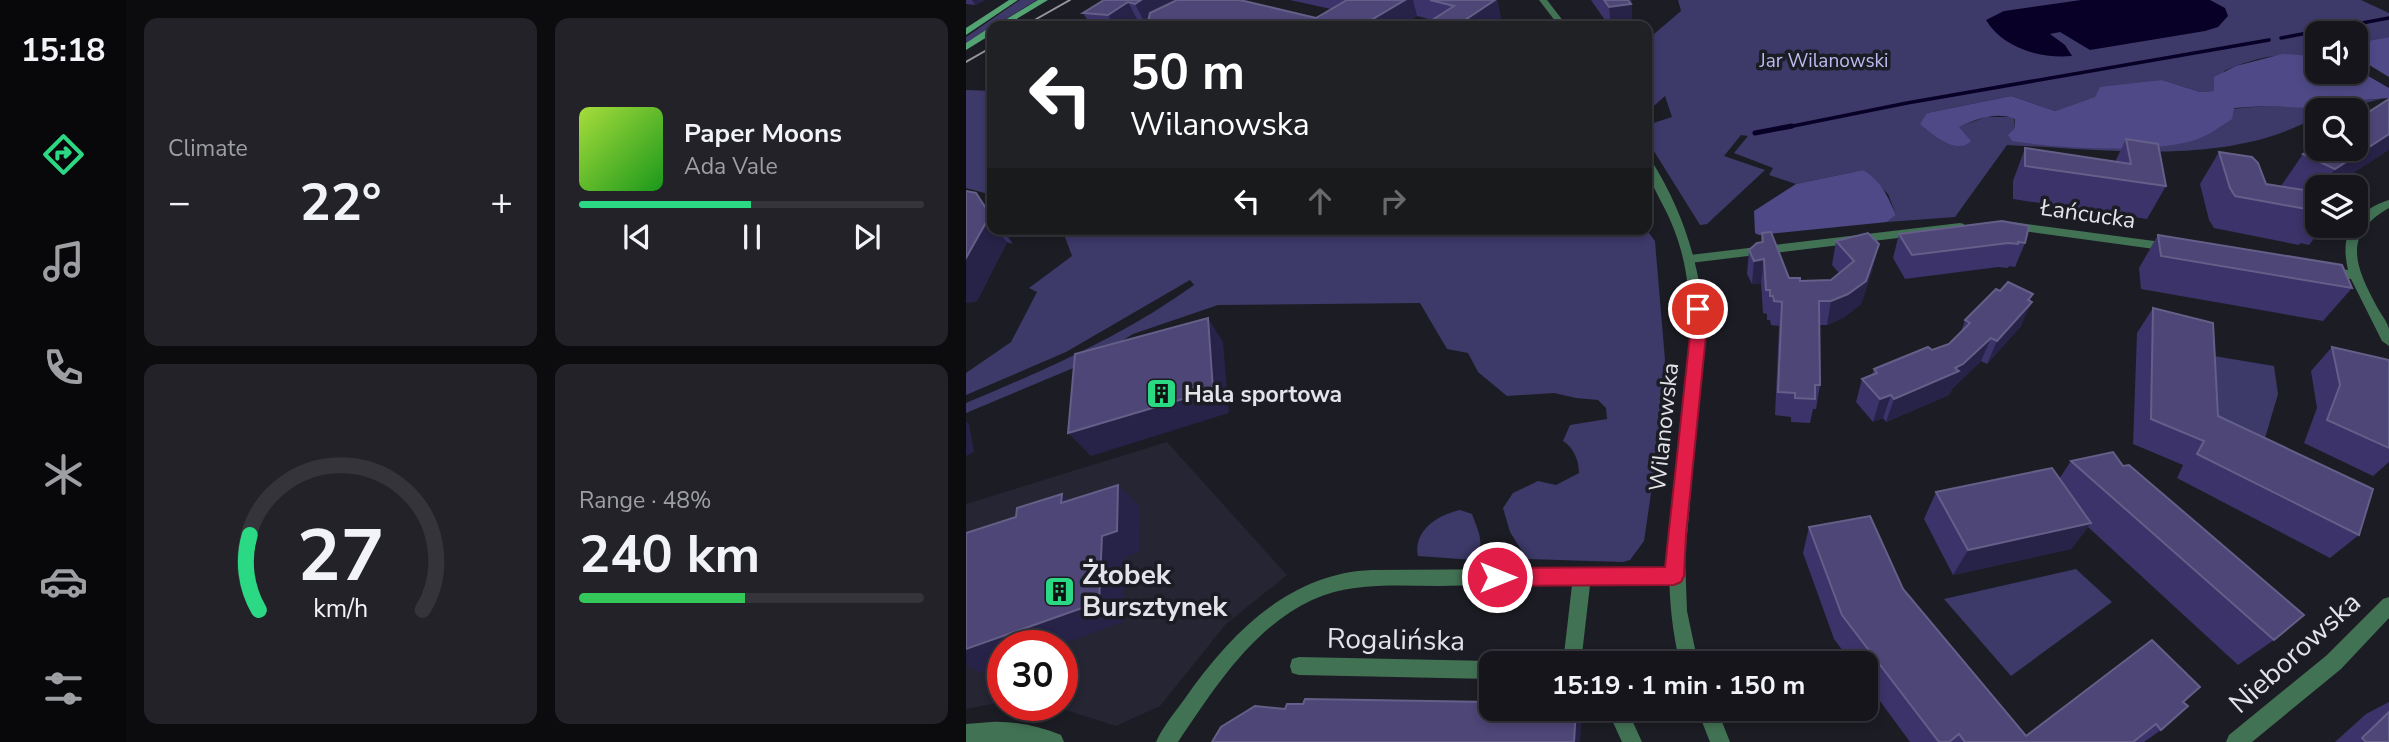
<!DOCTYPE html>
<meta charset="utf-8">
<style>
:root{--surface:#15151b;--page:#222228;--text:#f1f3f6;--muted:#9d9fa3;--line:#34343a;--accent:#2bd884}
body{margin:0;font-family:"Nunito Sans",sans-serif;background:var(--page);color:var(--text);height:100vh;display:flex;flex-direction:column;font-size:26px;white-space:nowrap}
*{box-sizing:border-box;margin:0}
p{font-size:23px;color:var(--muted)}
.icon{flex:none;width:38px;height:38px;fill:none;stroke:currentColor;stroke-width:2;stroke-linecap:round;stroke-linejoin:round}
.map{position:relative;flex:1;overflow:hidden}
.drawer{display:flex;flex-direction:column;gap:18px;padding:18px;background:#0c0c0f;width:840px}
.drawer>*{flex:none}
.guide{position:absolute;left:21px;top:21px;width:665px;height:214px;border-radius:14px;box-shadow:0 4px 10px #0003,0 0 0 2px var(--line);background:#202124;color:#fff;overflow:hidden}
.tools{position:absolute;left:1339px;top:21px;display:grid;gap:14px}
.tools a{display:grid;place-items:center;width:63px;height:63px;border-radius:14px;background:var(--surface);box-shadow:0 4px 10px #0003,0 0 0 2px var(--line);font-size:35px}
.speed{position:absolute;left:21px;top:630px;display:flex;gap:14px;font-size:35px;font-weight:700;text-align:center}
.speed>*{display:grid;place-content:center;width:91px;height:91px;border-radius:50%;background:var(--surface);box-shadow:0 4px 10px #0003,0 0 0 2px var(--line);line-height:1}
.speed .limit{border:10px solid #d22;background:#fff;color:#111}
.pin{position:absolute;display:grid;place-items:center;width:60px;height:60px;color:#fff;margin:-30px;border:4px solid #fff;border-radius:50%;box-shadow:0 2px 7px #0007}
.me{position:absolute;width:77px;margin:-38px;rotate:90deg;stroke-linejoin:round;filter:drop-shadow(0 0 5px #0008)}
.turn{display:flex;align-items:center;gap:24px;height:147px;padding:0 28px;font-size:32px}
.turn .icon{width:91px;height:91px;stroke-width:2.5}
.turn b{display:block;font-size:49px;line-height:60px}
.lanes{display:flex;align-items:center;height:66px;padding:0 28px;background:#0003;justify-content:center;gap:35px;direction:ltr}
.lanes .off{opacity:.35}
.big{font-size:52px;font-weight:700;line-height:1.1}
.drawer .card{flex:1;display:flex;flex-direction:column;justify-content:center;gap:10px;min-width:0;padding:0 24px;border-radius:14px;background:var(--page)}
.drawer .dial{align-items:center;gap:0}
.dial svg{height:182px;overflow:visible;fill:none;stroke:var(--line);stroke-width:7;stroke-linecap:round;text-anchor:middle}
.dial text{fill:var(--text);stroke:none}
.song{display:flex;align-items:center;gap:21px}
.cover{width:84px;height:84px;border-radius:10px;background:linear-gradient(135deg,hsl(80 70% 55%),hsl(120 70% 35%))}
.played{height:7px;border-radius:4px;background:linear-gradient(90deg,var(--accent) 50%,var(--line) 50%)}
.keys{display:flex;justify-content:space-around;direction:ltr}
.heat{display:flex;justify-content:space-between;align-items:center;font-size:38px;direction:ltr}
.charge{height:10px;border-radius:5px;background:linear-gradient(90deg,#34c759 48%,var(--line) 0)}
.drawer .tiles{flex:1;display:grid;gap:18px;grid-template-columns:repeat(2,1fr)}
.trip{position:absolute;left:513px;top:651px;width:399px;height:70px;border-radius:14px;background:var(--surface);box-shadow:0 4px 10px #0003,0 0 0 2px var(--line);font-weight:700;line-height:70px;text-align:center}
main{display:flex;flex:1;min-height:0}
.tab-bar{display:flex;flex-direction:column;width:126px;justify-content:space-around;align-items:center;background:#08080b;color:var(--muted)}
.tab-bar .icon{width:49px;height:49px}
.tab-bar .selected{color:var(--accent)}
.tab-bar b{font-size:32px;color:var(--text)}
.map>svg:first-child{display:block}
.built{fill:#252533}
.green{fill:#3d3969}
.forest{fill:#4f4a87}
.water{fill:#080026}
.lines{fill:none;stroke-linecap:round;stroke-linejoin:round}
.stream-far1{stroke:#080026;stroke-width:3.5}
.stream{stroke:#080026;stroke-width:5}
.minor{fill:#427254;fill-rule:evenodd}
.tertiary{fill:#427254;fill-rule:evenodd}
.secondary{fill:#53a373;fill-rule:evenodd}
.tram{stroke:#96969d;stroke-width:2}
.wall{fill:#3b3369}
.shaded-wall{fill:#272247}
.building{fill:#4d4676;stroke:#645f88;stroke-width:2}
.route{fill:#e11d48;stroke:#92132f;stroke-width:2}
.labels{text-anchor:middle;dominant-baseline:central;stroke-width:7;stroke-linejoin:round;paint-order:stroke}
.far-park-label{font-size:19px;fill:#bbbaf1;stroke:#1c1c24}
.street-label{font-size:23px;fill:#e3e3e9;stroke:#1c1c24}
.poi-label{font-size:23px;font-weight:bold;fill:#e3e3e9;stroke:#1c1c24;text-anchor:start}
.near-poi-label{font-size:28px;font-weight:bold;fill:#e3e3e9;stroke:#1c1c24;text-anchor:start}
.near-street-label{font-size:28px;fill:#e3e3e9;stroke:#1c1c24}
</style>
<main>
<nav class="tab-bar">
<b>15:18</b>
<svg class="icon selected" aria-label="directions" viewBox="0 0 24 24"><path d="M12 3l9 9-9 9-9-9zM9 14v-3h6M13 9l2 2-2 2"/></svg>
<svg class="icon" aria-label="music" viewBox="0 0 24 24"><path d="M9 18V5l10-2v13"/><circle cx="6" cy="18" r="3"/><circle cx="16" cy="16" r="3"/></svg>
<svg class="icon" aria-label="phone" viewBox="0 0 24 24"><path d="M5 4h4l2 5-3 2q2 4 5 5l2-3 5 2v4C11 20 4 13 5 4z"/></svg>
<svg class="icon" aria-label="climate" viewBox="0 0 24 24"><path d="M12 3v18M4 7l16 10M4 17L20 7"/></svg>
<svg class="icon" aria-label="car" viewBox="0 0 24 24"><path d="M5 17H2v-5l4-1 3-4h7l3 4 3 1v5h-3M9 17h6M6 11h13"/><circle cx="7" cy="17" r="2"/><circle cx="17" cy="17" r="2"/></svg>
<svg class="icon" aria-label="filters" viewBox="0 0 24 24"><path d="M4 7h16M4 17h16"/><circle cx="9" cy="7" r="2"/><circle cx="15" cy="17" r="2"/></svg>
</nav>
<section class="drawer">
<div class="tiles">
<div class="card"><p>Climate</p>
<div class="heat"><a>−</a><b class="big">22°</b><a>+</a></div>
</div>
<div class="card">
<div class="song"><i class="cover"></i><div><b>Paper Moons</b><p>Ada Vale</p></div></div>
<div class="played"></div>
<div class="keys"><svg class="icon" aria-label="previous" viewBox="0 0 24 24"><path d="M18 5L8 12l10 7zM5 5v14"/></svg><svg class="icon" aria-label="pause" viewBox="0 0 24 24"><path d="M8 5v14M16 5v14"/></svg><svg class="icon" aria-label="next" viewBox="0 0 24 24"><path d="M6 5l10 7-10 7zM19 5v14"/></svg></div>
</div>
<div class="card dial"><svg viewBox="0 0 100 80">
<path d="M14 69A42 42 0 1 1 86 69"/>
<path d="M14 69A42 42 0 0 1 10 36" stroke="#2bd884"/>
<text x="50" y="56" font-size="32" font-weight="700">27</text>
<text x="50" y="72" font-size="11">km/h</text>
</svg></div>
<div class="card"><p>Range · 48%</p><b class="big">240 km</b><div class="charge"></div></div>
</div>
</section>
<div class="map">
<svg width="1423" height="742" viewBox="0 0 1423 742">
<rect width="100%" height="100%" fill="#1c1c24"/>
<path class="built" d="M201,442L321,575L260,624L194,706L150,726L84,705H96V646H37V702L0,709V504Z"/>
<g class="green">
<path d="M54,0H71L0,43V37Z"/>
<path d="M712,0H1395L1423,13V37L1390,43V33H1351V56C1314,53 1293,56 1258,71L1249,91L1234,92L1196,80L1130,97L1089,111L1045,96L961,113L992,127L1020,117H1048L1049,128L1299,106L1366,108L1397,100L1415,99L1371,110H1351V116C1264,168 1138,149 1041,145L989,217L921,222L930,215L922,194L897,170L830,184L803,175L807,168L768,153L782,136L775,135L758,156L799,170L741,224L734,225L681,140V125L706,117L699,96L681,112V40L715,11Z"/>
<path d="M0,90L26,91V195L0,188Z"/>
<path d="M96,229H680L689,241L699,360L694,405H698L678,541L664,560L657,562L561,559L544,532L537,508L547,493L572,481L590,485L613,473C613,460 607,447 597,441L604,425L641,419L640,408L632,400L610,398L588,393L541,396L512,372L502,353L481,349L454,303L252,305L167,334L124,361L0,413V403C79,370 159,335 228,285L224,280L100,352L0,395V373L45,342L71,292L63,288L106,256Z"/>
<path d="M1242,355L1308,366L1312,394L1297,445L1247,423Z"/>
<path d="M494,510L506,514C512,531 520,544 509,560L452,556C447,531 471,515 494,510Z"/>
<path d="M1110,569L1146,602L1045,676L978,599Z"/>
</g>
<g class="forest">
<path d="M1423,37V77L1390,57V43Z"/>
<path d="M1316,54L1351,56V72H1390V69L1423,88V98L1397,100L1363,109L1299,106L1268,108L1266,119C1256,125 1245,134 1234,138C1192,155 1091,148 1046,141L1042,135L1049,128V119C1032,111 1009,119 993,127L1005,141C991,156 966,134 954,124L961,113L1045,96L1089,111L1129,97L1134,87L1196,80L1234,92L1248,91V77L1270,66Z"/>
<path d="M897,170C916,182 921,195 930,215L921,222L793,235L789,233L788,211L830,184Z"/>
</g>
<path class="water" d="M1115,0H1244L1259,8L1262,16L1252,27L1239,31L1124,50L1094,32L1084,34L1099,45L1106,56C1074,59 1037,48 1020,20L1038,11Z"/>
<g class="lines">
<g class="stream-far1">
<path d="M1315,38L1423,18"/>
<path d="M817,128L941,103L1303,40"/>
</g>
<path class="stream" d="M789,133L826,126"/>
<g class="minor">
<path d="M1423,200V208C1377,234 1388,264 1410,305C1414,313 1421,321 1423,329C1423,334 1423,341 1423,346L1416,341L1385,279L1361,275L1355,271L1361,267L1382,270C1379,257 1376,233 1390,226C1394,212 1410,204 1423,200Z"/>
<path d="M1046,222L1203,243L1209,247L1203,251L1042,229L1040,226Z"/>
<path d="M994,223L998,224V230L724,263L718,259L724,255Z"/>
<path d="M708,568L714,570L717,576L714,582L708,584L624,585L615,663H597L606,585C562,585 517,585 473,586C430,586 386,582 346,600C286,628 248,689 212,742H190C197,726 210,711 220,697C265,633 324,573 406,570Z"/>
<path d="M1423,597V618L1375,669L1286,742H1260L1263,735L1361,655L1417,599Z"/>
<path d="M333,657L525,661L532,663H525V679L333,675L326,673L324,666L326,659Z"/>
<path d="M641,709H661L676,742H656Z"/>
<path d="M25,722C49,721 72,726 95,735L98,742H0V724Z"/>
</g>
<g class="tertiary">
<path d="M573,0H581L601,26H593Z"/>
<path d="M681,159L685,160C719,214 736,271 739,335L719,558L721,611L732,663H714C692,575 709,488 719,400C723,362 727,326 722,289C720,266 714,243 705,222C697,202 680,180 681,159Z"/>
<path d="M731,709H751L764,742H744Z"/>
</g>
<g class="secondary">
<path d="M43,0H52L0,35V28Z"/>
<path d="M72,0H82L39,26H29Z"/>
<path d="M23,28H26V34L0,50V43Z"/>
</g>
<g class="tram">
<path d="M58,26L104,0"/>
<path d="M0,62L26,47"/>
</g>
</g>
<g class="wall">
<path d="M0,0H19L9,5L0,4Z"/>
<path d="M138,0L350,18L365,9L324,0H531L535,19L466,20L451,16L435,26H181L182,24L180,25L173,23L168,26H125L117,13Z"/>
<path d="M625,0H666V24L654,26H643Z"/>
<path d="M1160,139L1200,186L1181,219L1047,199V181L1059,148L1149,162Z"/>
<path d="M1390,149L1366,187H1351V226H1358L1343,245L1334,243L1333,245L1248,228L1243,220L1234,184L1253,152L1300,184L1315,186L1337,154Z"/>
<path d="M0,191L10,193L23,210L26,209V229H43L46,233L43,238L47,244L41,242L11,301L0,303Z"/>
<path d="M1036,221L1059,243L1049,267L1043,266L1042,268L1032,267L939,279L927,258L933,234Z"/>
<path d="M796,233L823,278L834,281L865,280L873,273L866,265L870,241L907,268L895,304L877,318L861,325H854V385L850,409H847L844,423L825,422V417L809,415L813,326L805,325L804,320H801V314L797,313L795,283L786,284L781,274L783,250L795,242Z"/>
<path d="M1192,235L1386,288L1357,321L1175,289L1173,268Z"/>
<path d="M1064,301L1055,326L1021,364L1015,361L986,389L983,395L920,422L917,418L907,422L890,402L896,379L906,375L908,369L966,350L983,344L995,332L999,320Z"/>
<path d="M1187,308L1252,416L1393,535L1364,558L1211,478L1217,465L1167,444L1171,333Z"/>
<path d="M1366,347L1423,448V462L1407,476L1338,443L1351,408L1345,371Z"/>
<path d="M1105,461L1157,466L1308,640L1272,665L1122,527L1105,549L987,575L958,519L970,492L1093,479Z"/>
<path d="M843,527L937,589L1060,736L1217,702L1195,730L1178,742H944L900,682V663H886L868,639L837,553Z"/>
<path d="M1423,702V742H1369L1400,714Z"/>
</g>
<g class="shaded-wall">
<path d="M6,0H19L9,5Z"/>
<path d="M175,0H216L180,25L169,4Z"/>
<path d="M439,0H447L451,16L435,26H395Z"/>
<path d="M529,0H531L535,19L525,26H490Z"/>
<path d="M662,0H666V24L645,26L643,7Z"/>
<path d="M162,2L173,23L168,26H148L142,15Z"/>
<path d="M1423,134V150L1366,187H1356L1369,169Z"/>
<path d="M22,219L26,224V229H30L41,242L11,301L0,303V258Z"/>
<path d="M35,229H43L46,233L43,238L47,244Z"/>
<path d="M913,244L907,268L895,304L877,318L861,325L865,301Z"/>
<path d="M798,259L795,283L786,284L788,261Z"/>
<path d="M1067,294L1061,308L1066,302L1055,326L1021,364L1031,341Z"/>
<path d="M242,318L257,342L263,413L125,456L102,433Z"/>
<path d="M1025,338L1015,361L986,389L983,395L920,422L928,399L989,368Z"/>
<path d="M925,395L917,418L907,422L914,399Z"/>
<path d="M0,422L3,424L8,452L0,456Z"/>
<path d="M152,485L174,507L173,552L159,557L157,622L91,646H37V665L15,673L0,665V649L136,536Z"/>
<path d="M96,494L120,516L95,503Z"/>
<path d="M1125,523L1105,549L987,575L1002,550Z"/>
<path d="M610,709H614L616,716L614,742H608Z"/>
</g>
<g class="building">
<path d="M138,0H175L169,4L162,2L142,15L117,13Z"/>
<path d="M211,0H274L350,18L381,0H439L395,26H181L184,13Z"/>
<path d="M464,0H529L490,26H457L488,6Z"/>
<path d="M638,0H662L665,4L643,7Z"/>
<path d="M1423,99V134L1369,169L1337,154L1351,145V149H1390V120Z"/>
<path d="M1160,139L1192,144L1200,186L1059,166V148L1165,164Z"/>
<path d="M1253,152L1286,157L1292,163L1300,184L1351,192V211L1269,196L1264,188Z"/>
<path d="M0,191L10,193L21,210L26,209L24,214L26,220L22,219L0,258Z"/>
<path d="M1036,221L1063,226L1059,243L1052,242V244L1042,243L946,255L933,234Z"/>
<path d="M805,232L823,278H834V281L865,280L888,261L870,241L902,233L913,244L900,281L882,294L865,301H853L854,385H849V399L829,398V393L812,392L816,302L808,301L807,296H804V290H800L798,259L788,261L783,250L791,243L797,242L796,233Z"/>
<path d="M1192,235L1376,265L1386,288L1195,256Z"/>
<path d="M1042,282L1067,294L1062,300L1066,302L1031,341L1025,338L997,364L989,368L993,371L928,399L925,395L914,399L896,379L911,373L908,369L962,347L966,350L983,344L1004,323L999,320L1030,289L1034,291Z"/>
<path d="M1187,308L1247,323L1252,416L1407,489L1393,535L1231,454L1238,441L1185,419Z"/>
<path d="M242,318L247,390L102,433L109,354Z"/>
<path d="M1366,347L1423,360V448L1361,420L1374,385Z"/>
<path d="M1147,452L1157,466L1163,465L1338,615L1308,640L1105,461Z"/>
<path d="M1086,468L1125,523L1002,550L970,492Z"/>
<path d="M152,485L151,531L136,536L133,602L0,649V533L50,517L51,508L96,494L95,503Z"/>
<path d="M904,516L937,589L1060,736L1186,640L1234,687L1217,702L1222,706L1195,730L1190,724L1167,742H999L993,734L983,742H973L876,615L843,527Z"/>
<path d="M339,699L525,702V709H610L608,742H246L255,727L289,706L319,709L321,704H337Z"/>
<path d="M1423,712V742H1400L1396,738Z"/>
</g>
<path class="route" d="M732,304L739,309L740,335L720,535L718,576L715,582L708,585L531,586L524,583L521,577L524,570L531,568L699,567L724,335V309Z"/>
<defs>
<symbol id="building-square" viewBox="-11 -11 22 22"><rect x="-9" y="-9" width="18" height="18" rx="4" fill="#2bd884" stroke="#1c1c24"/><path d="M-4-6H4V6H1V3H-1V6H-4ZM-2.5-4.3h1.7v1.8h-1.7ZM.8-4.3h1.7v1.8H.8ZM-2.5-1h1.7V.8h-1.7ZM.8-1h1.7V.8H.8Z" fill="#111"/></symbol>
</defs>
<g fill-rule="evenodd">
<use href="#building-square" x="178" y="376" width="35" height="35"/>
<use href="#building-square" x="76" y="574" width="35" height="35"/>
</g>
<g class="labels">
<g class="far-park-label">
<text x="858" y="61">Jar Wilanowski</text>
</g>
<g class="street-label">
<text transform="translate(1122 214) rotate(8)">Łańcucka</text>
<text transform="translate(698 427) rotate(-84)">Wilanowska</text>
</g>
<g class="poi-label">
<text x="218" y="394">Hala sportowa</text>
</g>
<g class="near-poi-label">
<text x="116" y="575">Żłobek<tspan x="116" dy="32">Bursztynek</tspan></text>
</g>
<g class="near-street-label">
<text transform="translate(430 640) rotate(1)">Rogalińska</text>
<text transform="translate(1329 653) rotate(-42)">Nieborowska</text>
</g>
</g>
</svg>
<div class="tools">
<a><svg class="icon" aria-label="sound" viewBox="0 0 24 24"><path d="M4 9h4l5-4v14l-5-4H4zM17 9q2 3 0 6"/></svg></a>
<a><svg class="icon" aria-label="search" viewBox="0 0 24 24"><circle cx="10" cy="10" r="6"/><path d="M15 15l6 6"/></svg></a>
<a><svg class="icon" aria-label="layers" viewBox="0 0 24 24"><path d="M12 4l9 5-9 5-9-5zM3 14l9 5 9-5"/></svg></a>
</div>
<div class="speed"><div class="limit">30</div></div>
<div class="pin" style="left:732px;top:309px;background:#d93025"><svg class="icon" aria-label="arrive" viewBox="0 0 24 24"><path d="M6 21V4h12l-3 4 3 4H6"/></svg></div>
<svg class="me" style="left:531px;top:577px" viewBox="-20 -20 40 40"><circle r="17" fill="#e11d48" stroke="#fff" stroke-width="3"/><path d="M0-11L8 9 0 5-8 9z" fill="#fff"/></svg>
<div class="trip">15:19 · 1 min · 150 m</div>
<div class="guide">
<div class="turn"><svg class="icon" aria-label="left" viewBox="0 0 24 24"><path d="M17 20v-9H6M10 6l-5 5 5 5"/></svg><div><b>50 m</b>Wilanowska</div></div>
<div class="lanes"><svg class="icon" aria-label="left" viewBox="0 0 24 24"><path d="M17 20v-9H6M10 6l-5 5 5 5"/></svg><svg class="icon off" aria-label="ahead" viewBox="0 0 24 24"><path d="M12 20V5M6 11l6-6 6 6"/></svg><svg class="icon off" aria-label="right" viewBox="0 0 24 24"><path d="M7 20v-9h11M14 6l5 5-5 5"/></svg></div>
</div>
</div>
</main>
